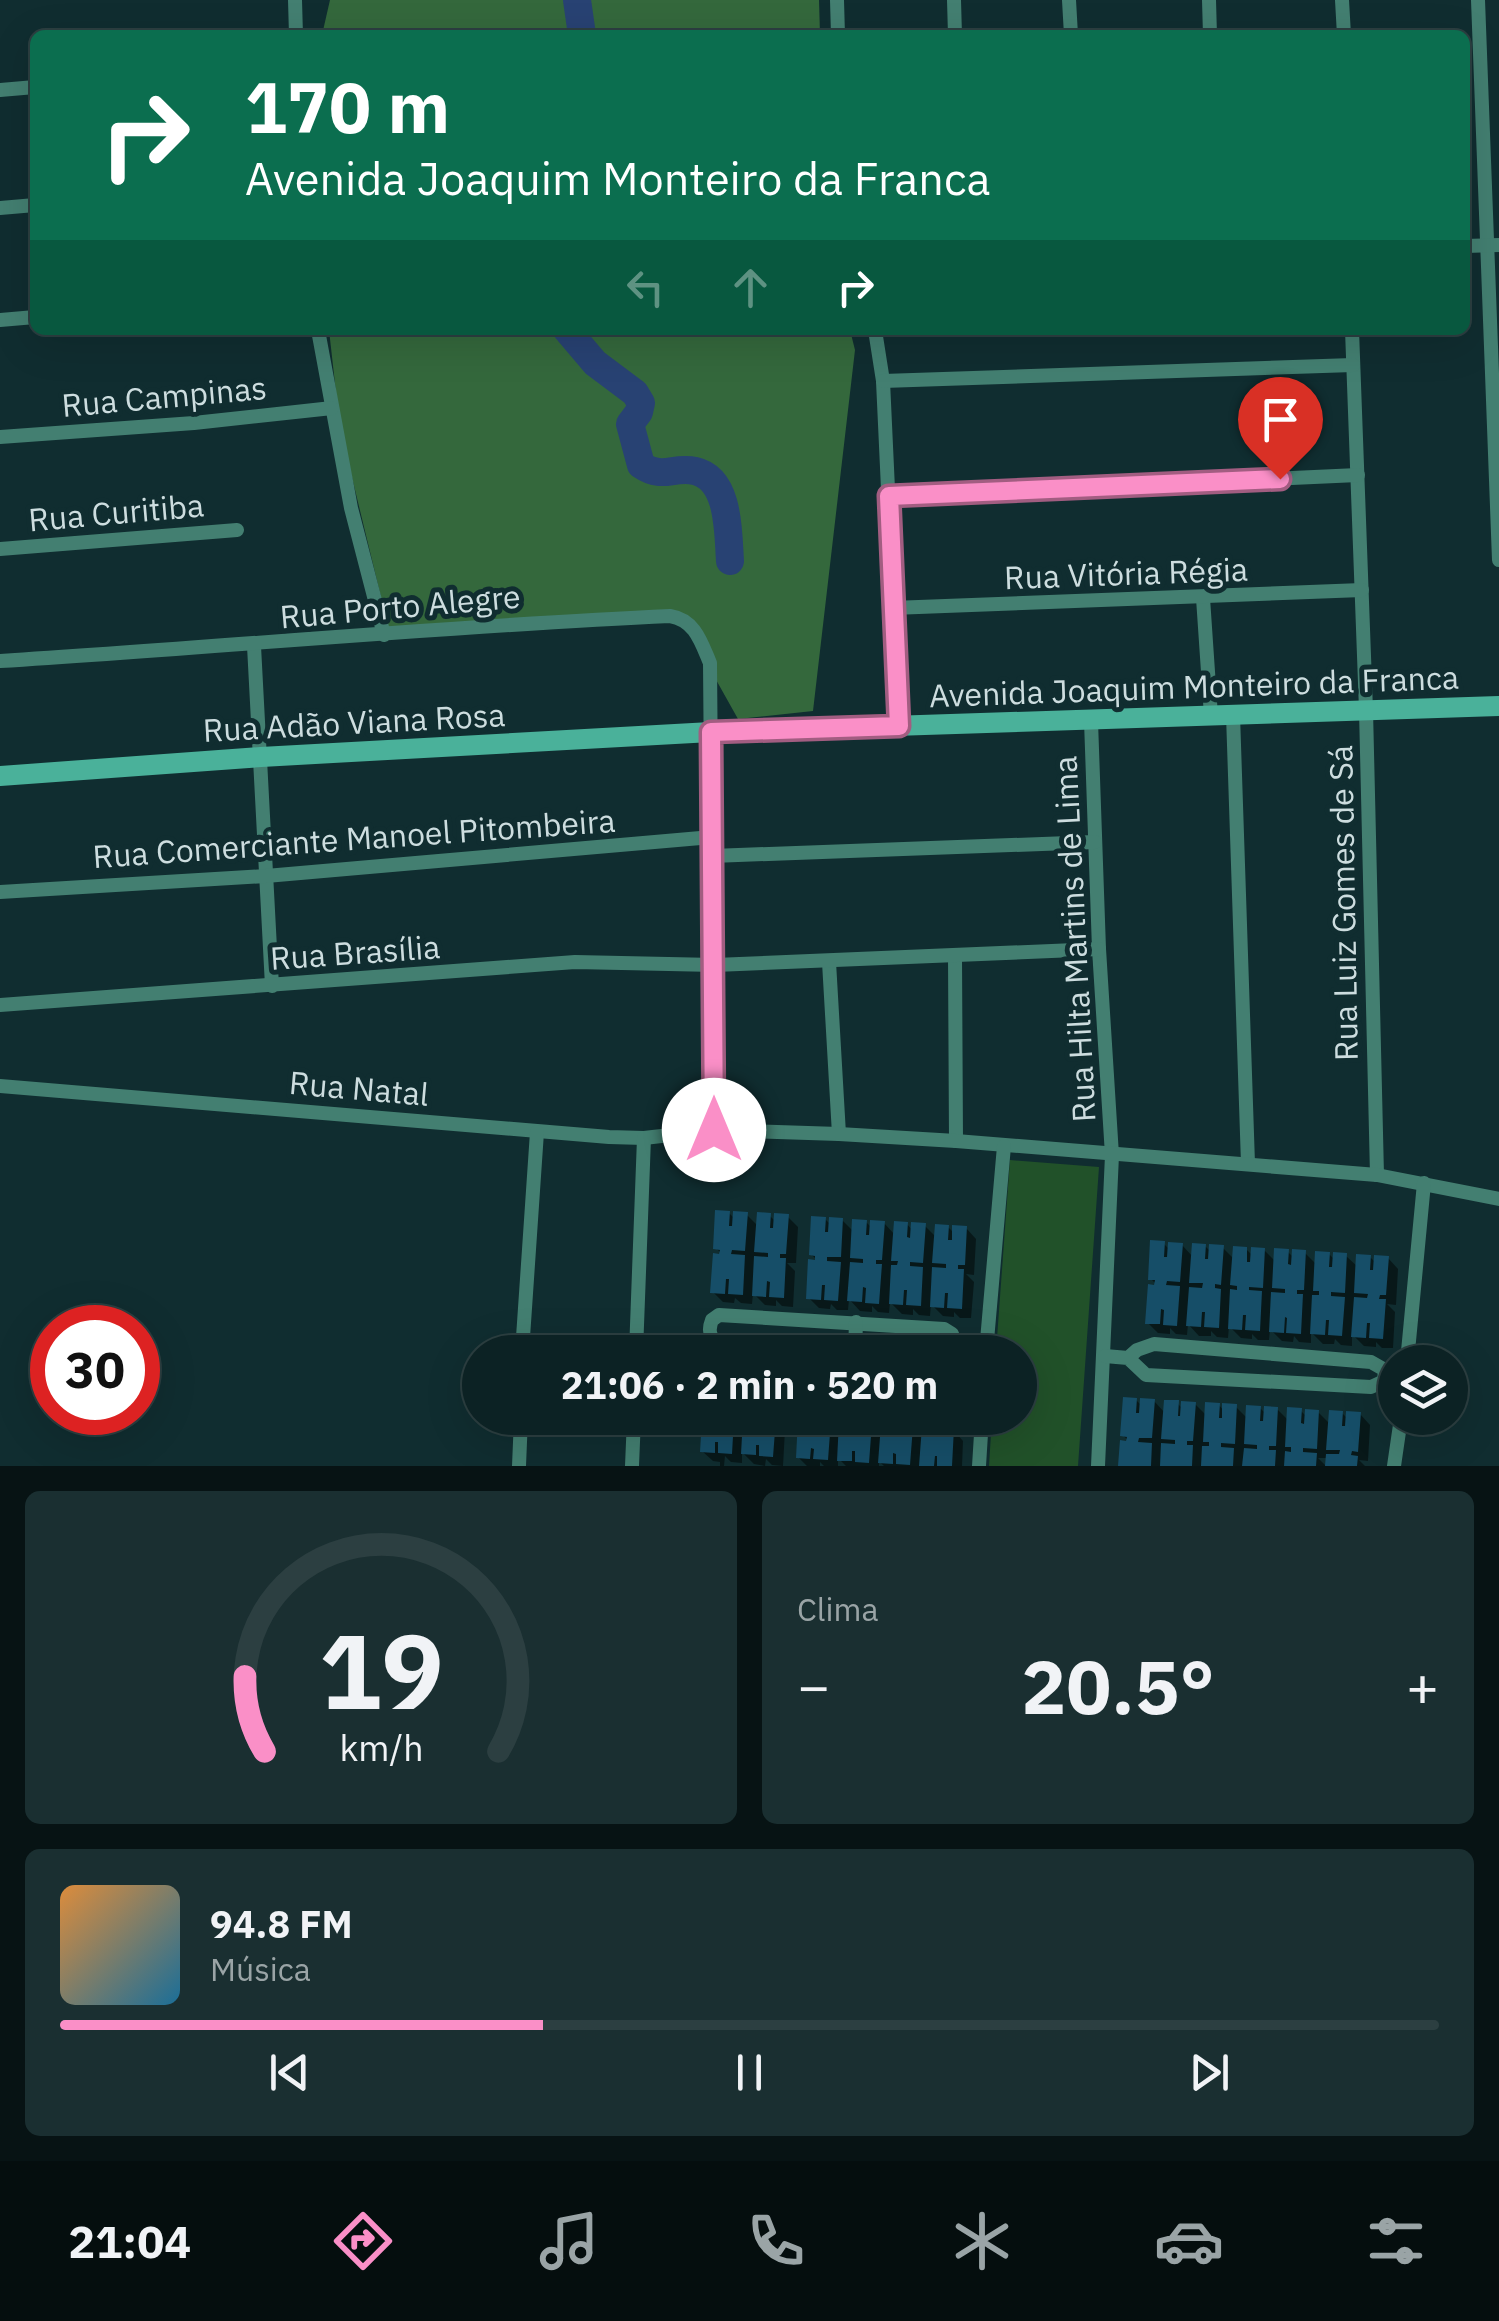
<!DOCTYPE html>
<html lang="pt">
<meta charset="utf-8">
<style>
:root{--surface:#0c2224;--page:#1a2f31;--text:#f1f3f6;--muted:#9aa4a6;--line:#2c3f41;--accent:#fa8fc7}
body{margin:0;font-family:"IBM Plex Sans",sans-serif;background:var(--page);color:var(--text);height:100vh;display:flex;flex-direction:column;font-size:38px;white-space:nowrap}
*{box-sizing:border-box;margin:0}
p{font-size:32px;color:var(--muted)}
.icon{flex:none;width:55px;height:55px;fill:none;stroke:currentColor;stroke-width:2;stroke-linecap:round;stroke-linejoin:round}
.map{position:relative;height:1466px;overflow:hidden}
.drawer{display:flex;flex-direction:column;gap:25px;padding:25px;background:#071314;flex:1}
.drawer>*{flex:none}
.banner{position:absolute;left:30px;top:30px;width:1440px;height:305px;border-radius:15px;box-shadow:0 10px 40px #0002,0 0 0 2px var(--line);background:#0b6e4f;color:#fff;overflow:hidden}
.controls{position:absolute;left:1378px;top:1345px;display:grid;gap:20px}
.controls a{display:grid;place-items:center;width:90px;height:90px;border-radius:50%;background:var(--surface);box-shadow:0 10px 40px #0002,0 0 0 2px var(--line);font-size:50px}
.speed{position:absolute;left:30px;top:1305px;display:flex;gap:20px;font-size:50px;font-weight:700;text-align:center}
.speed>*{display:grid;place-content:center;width:130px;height:130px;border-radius:50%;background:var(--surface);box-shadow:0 10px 40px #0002,0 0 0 2px var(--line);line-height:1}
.speed .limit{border:15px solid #d22;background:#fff;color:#111}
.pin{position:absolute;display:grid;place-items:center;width:85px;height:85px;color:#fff;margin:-102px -42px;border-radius:50% 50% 50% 0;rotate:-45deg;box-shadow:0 0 10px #0007}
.pin .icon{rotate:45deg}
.me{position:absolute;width:110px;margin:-55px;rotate:0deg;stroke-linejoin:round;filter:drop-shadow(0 0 8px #0008)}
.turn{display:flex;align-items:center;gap:35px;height:210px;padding:0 50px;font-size:45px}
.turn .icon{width:130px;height:130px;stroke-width:2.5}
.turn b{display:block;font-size:70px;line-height:85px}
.lanes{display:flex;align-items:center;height:95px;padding:0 50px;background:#0003;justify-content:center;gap:50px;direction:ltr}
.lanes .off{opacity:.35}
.big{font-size:75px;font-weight:700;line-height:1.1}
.drawer .card{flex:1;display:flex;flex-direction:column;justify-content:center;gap:15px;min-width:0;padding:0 35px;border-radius:15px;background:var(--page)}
.drawer .dial{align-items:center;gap:0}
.dial svg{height:260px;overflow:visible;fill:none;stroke:var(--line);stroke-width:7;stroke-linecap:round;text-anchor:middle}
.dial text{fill:var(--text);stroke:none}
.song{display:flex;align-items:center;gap:30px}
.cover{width:120px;height:120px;border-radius:15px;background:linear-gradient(135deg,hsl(30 70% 55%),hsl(200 70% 35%))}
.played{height:10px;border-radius:5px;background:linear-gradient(90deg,var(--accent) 35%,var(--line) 35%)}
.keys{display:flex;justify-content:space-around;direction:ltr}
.heat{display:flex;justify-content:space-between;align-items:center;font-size:55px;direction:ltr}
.drawer .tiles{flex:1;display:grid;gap:25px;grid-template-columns:1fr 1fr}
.card:last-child{grid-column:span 2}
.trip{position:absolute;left:462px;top:1335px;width:575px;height:100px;border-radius:50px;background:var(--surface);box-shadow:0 10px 40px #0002,0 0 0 2px var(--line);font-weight:700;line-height:100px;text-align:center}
.menu{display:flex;height:160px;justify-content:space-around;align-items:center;background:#050e0e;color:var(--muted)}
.menu .icon{width:70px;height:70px}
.menu .current{color:var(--accent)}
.menu b{font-size:45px;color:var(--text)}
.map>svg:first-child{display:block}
.green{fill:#215129}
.forest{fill:#34683c}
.shadow{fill:#0007}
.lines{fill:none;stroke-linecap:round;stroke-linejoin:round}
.river{stroke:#284273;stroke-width:28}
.building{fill:#164e68}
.street{stroke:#437f71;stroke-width:14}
.secondary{stroke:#4ab19a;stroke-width:20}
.route-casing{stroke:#a25d81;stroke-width:25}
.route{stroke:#fa8fc7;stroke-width:18}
.labels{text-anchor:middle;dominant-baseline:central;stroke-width:10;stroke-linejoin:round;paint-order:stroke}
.street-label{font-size:32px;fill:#cddddf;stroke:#102d30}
</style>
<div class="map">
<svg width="1499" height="1466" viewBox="0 0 1499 1466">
<rect width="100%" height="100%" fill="#102d30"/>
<path class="green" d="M1010,1160L1099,1167L1078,1466H989L992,1418H1020V1352H996Z"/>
<g class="forest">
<path d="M330,0H819L820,35H322Z"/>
<path d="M329,330H850L855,350L813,711L738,719L682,619L389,630L340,428Z"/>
</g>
<g class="shadow">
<path d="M729,1213L735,1219L746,1214L758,1226L770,1216L776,1222L788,1217L798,1227L796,1263H787L795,1271L793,1307L782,1306L776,1300V1306L765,1305L753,1293L752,1304L741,1303L735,1298L734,1303L723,1302L713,1292L724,1256L716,1248Z"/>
<path d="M825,1219L831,1225L842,1220L854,1232L866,1222L872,1228L884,1223L895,1235L907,1224L913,1231L925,1226L936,1237L948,1227L954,1233L966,1228L976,1239L974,1275L966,1274L974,1282L971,1318H960L954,1312V1317L943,1316L931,1304L930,1316L919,1315L913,1309V1315L902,1314L890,1302L889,1313L878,1312L872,1306V1312L860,1311L849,1299L848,1310H837L831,1304L830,1309L819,1308L809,1298L820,1263L811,1254Z"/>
<path d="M1164,1244L1170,1250L1182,1245L1193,1257L1205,1246L1211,1252L1223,1248L1234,1259L1246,1249L1252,1255L1264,1250L1276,1262L1288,1252L1294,1258L1305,1253L1317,1265L1329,1254L1335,1260L1346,1256L1358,1267L1370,1257L1376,1263L1388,1258L1398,1269L1396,1305L1387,1304L1395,1312L1393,1348H1382L1376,1342V1347L1364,1346L1352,1334V1346L1341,1345L1335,1339L1334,1344H1323L1311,1332V1343L1299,1342L1294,1336L1293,1342L1282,1341L1270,1329L1269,1340H1258L1252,1334V1339L1241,1338L1229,1326L1228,1338L1217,1337L1211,1331V1336H1199L1188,1324L1187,1335L1176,1334L1170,1328V1334L1158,1333L1148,1323L1159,1287L1151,1279Z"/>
<path d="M1136,1400L1142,1406L1154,1401L1165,1413L1177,1403L1183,1409L1195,1404L1207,1416L1219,1405L1224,1411L1236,1407L1248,1419L1260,1408L1266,1414L1277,1409L1289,1421L1301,1411L1307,1417L1318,1412L1330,1424L1342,1413L1348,1419L1360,1414L1370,1425L1368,1461L1359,1460L1365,1466H1327L1328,1458H1318L1326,1466H1121L1131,1444L1123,1435Z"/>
<path d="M705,1418H786V1422L777,1421L785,1430L783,1466L772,1465L766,1459L765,1466L754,1464L742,1452V1463L731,1462L725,1456L724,1466H720V1462L713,1461L702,1451Z"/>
<path d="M805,1418H841L840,1424H851L844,1418H882V1426L892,1427L882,1418H965L964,1434L956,1433L963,1441L962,1466H884L879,1461V1466H846L838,1458V1466H824L820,1462V1466H807L798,1457L809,1422Z"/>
</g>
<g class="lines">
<g class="river">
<path d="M577,0L582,35"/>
<path d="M567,330L595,363L635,393L641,403L639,412L630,424L641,465C663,480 673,466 695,471C730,479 728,533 730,561"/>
</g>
</g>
<g class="building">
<path d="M715,1210L730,1211L729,1226H732L733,1211L748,1212L745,1251L732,1250L731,1254L745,1255L743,1295L728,1294L729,1279H726L725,1294L710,1293L713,1253L719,1254L720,1250L713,1249Z"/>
<path d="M757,1212L771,1213L770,1228H773L774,1213L789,1214L786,1254H780V1258H786L784,1298L769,1297L770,1282L767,1281L766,1297L752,1296L754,1256L768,1257V1253L754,1252Z"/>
<path d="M811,1216L826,1217L825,1232H828L829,1217L843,1218L841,1257H827V1261L841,1262L838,1301L824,1300L825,1285H822L821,1300L806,1299L808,1259L815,1260V1256L809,1255Z"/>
<path d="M852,1219L867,1220L866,1235H869L870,1220L885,1221L882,1260H876V1264H882L879,1304L865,1303L866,1288L863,1287L862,1302L847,1301L850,1262L863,1263V1259L850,1258Z"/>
<path d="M894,1221L908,1222L907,1237L910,1238L911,1222L926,1223L923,1263L910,1262V1266L923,1267L921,1306L906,1305L907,1290H904L903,1305L889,1304L891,1265H897L898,1261H891Z"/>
<path d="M935,1224L949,1225L948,1240H952V1225L967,1226L965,1265H958V1269H964L962,1309L947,1308L948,1293H945L944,1308L930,1307L932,1267L946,1268V1264L932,1263Z"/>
<path d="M1150,1240L1165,1241L1164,1257H1167L1168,1242L1183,1243L1180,1282L1167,1281L1166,1285L1180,1286L1177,1326L1163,1325L1164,1310L1161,1309L1160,1324H1145L1148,1284L1154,1285L1155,1280H1148Z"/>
<path d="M1192,1243L1206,1244L1205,1259H1208L1209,1244L1224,1245L1221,1285L1215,1284V1288L1221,1289L1219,1328L1204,1327L1205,1312H1202L1201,1327L1186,1326L1189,1287L1202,1288L1203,1283H1189Z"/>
<path d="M1233,1246L1247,1247V1262H1250L1251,1247L1265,1248L1263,1288L1249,1287V1290L1262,1291L1260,1331L1245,1330L1246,1315H1243L1242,1330L1228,1329L1230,1289L1237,1290V1286L1230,1285Z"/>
<path d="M1274,1248L1289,1249L1288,1264L1291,1265L1292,1249L1306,1250L1304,1290H1297V1294H1303L1301,1334L1286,1333L1287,1318L1285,1317L1284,1333L1269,1332L1271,1292L1285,1293V1289L1272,1288Z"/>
<path d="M1315,1251L1330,1252L1329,1267H1332L1333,1252L1347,1253L1345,1293L1331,1292V1296L1345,1297L1342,1336L1328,1335L1329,1320H1326L1325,1335L1310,1334L1312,1295H1319V1291H1313Z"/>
<path d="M1356,1254L1371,1255L1370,1270H1373L1374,1255L1389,1256L1386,1295H1380L1379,1299H1386L1383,1339L1369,1338L1370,1323H1367L1366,1338L1351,1337L1354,1297L1367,1298L1368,1294L1354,1293Z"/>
<path d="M1123,1397L1137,1398L1136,1413H1139L1140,1398L1155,1399L1152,1438H1139L1138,1442L1152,1443L1151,1466H1118L1120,1440L1126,1441L1127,1437L1120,1436Z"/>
<path d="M1164,1400H1179L1178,1416H1180L1181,1401L1196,1402L1193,1441H1187V1445H1193L1192,1466H1160L1161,1443L1175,1444V1440L1161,1439Z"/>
<path d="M1205,1402L1220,1403L1219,1418H1222V1403L1237,1404L1235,1444L1221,1443V1447L1234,1448L1233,1466H1201L1202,1446H1209V1442H1203Z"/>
<path d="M1246,1405L1261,1406L1260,1421H1263L1264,1406L1278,1407L1276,1446H1269V1450H1276L1275,1466H1242L1244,1448L1257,1449V1445L1244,1444Z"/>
<path d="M1287,1407L1302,1408L1301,1423L1304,1424L1305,1409L1319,1410L1317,1449L1303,1448V1452L1317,1453L1316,1466H1284L1285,1451L1291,1452V1447H1285Z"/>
<path d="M1329,1410L1343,1411L1342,1426H1345L1346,1411L1361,1412L1358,1452L1352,1451L1351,1455L1358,1456L1357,1466H1325L1326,1454H1339L1340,1450H1326Z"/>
<path d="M702,1418H734L732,1454L718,1453V1442H715V1453L700,1452Z"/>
<path d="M743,1418H776L773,1457L759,1456V1445H756V1455L741,1454Z"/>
<path d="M798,1418L831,1420L828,1460L813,1459L814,1449L811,1448L810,1459L796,1458Z"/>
<path d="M853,1418H865V1423H872L869,1463L855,1462V1451H852V1461H837L839,1421L853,1422Z"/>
<path d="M887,1418H913V1422L899,1421V1425L913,1426L910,1465L896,1464V1454L893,1453V1464L878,1463L881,1424H887Z"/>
<path d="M922,1418H955L954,1424H948L947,1428H954L952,1466H937V1456H935L934,1466H919L922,1426L935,1427L936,1423L922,1422Z"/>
</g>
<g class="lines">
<g class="street">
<path d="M295,0L296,35"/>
<path d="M837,0L838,35"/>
<path d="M954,0L955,35"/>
<path d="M1069,0L1071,35"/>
<path d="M1209,0L1210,35"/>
<path d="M1342,0L1344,35"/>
<path d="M1478,0L1499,560"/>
<path d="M0,90L35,87"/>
<path d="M0,208L35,205"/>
<path d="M1465,246L1499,245"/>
<path d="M0,320L35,317"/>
<path d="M318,330L351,508L384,635"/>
<path d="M875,330L883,381L899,727"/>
<path d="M1352,330L1366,710L1377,1175"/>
<path d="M883,381L1353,365"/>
<path d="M0,437L194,423L332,408"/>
<path d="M889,496L1358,475"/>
<path d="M0,549L237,530"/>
<path d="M1203,598L1211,716"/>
<path d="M892,608L1362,590"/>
<path d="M254,646L272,986"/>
<path d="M0,661C223,647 446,626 670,616C695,620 701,642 710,663L714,1130"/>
<path d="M1233,715L1248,1164"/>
<path d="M1091,721L1099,949L1112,1155L1098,1466"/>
<path d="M712,856L1095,842"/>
<path d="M0,892L266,876L712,837"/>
<path d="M955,956L956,1141"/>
<path d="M829,962L839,1134"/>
<path d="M0,1005L575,962L715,965L1099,949"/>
<path d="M0,1086L609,1137L644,1138L714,1130L839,1134L956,1141L1377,1175L1499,1199"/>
<path d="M955,1344L986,1345"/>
<path d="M522,1352L537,1132"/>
<path d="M636,1352L644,1138"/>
<path d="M850,1352L718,1344C709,1337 708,1330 712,1320L719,1315L944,1329L952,1334L955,1344"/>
<path d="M855,1352L856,1322"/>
<path d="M986,1352L1004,1146"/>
<path d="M1105,1356L1128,1358L1146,1375L1371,1387L1384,1381L1385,1370L1371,1362L1154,1344L1137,1350L1128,1358"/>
<path d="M1407,1362L1424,1183"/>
<path d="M519,1466L521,1418"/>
<path d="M632,1466L634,1418"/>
<path d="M979,1466L982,1418"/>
<path d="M1394,1466L1401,1418"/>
</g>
<path class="secondary" d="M0,776L261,757L711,732L1499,706"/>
</g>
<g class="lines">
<defs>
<path id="route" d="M714,1130L711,732L899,726L889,496L1280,479"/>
</defs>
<use href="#route" class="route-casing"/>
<use href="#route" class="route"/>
</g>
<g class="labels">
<g class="street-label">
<text transform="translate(164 396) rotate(-5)">Rua Campinas</text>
<text transform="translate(116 512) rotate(-5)">Rua Curitiba</text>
<text transform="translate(1126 573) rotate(-2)">Rua Vitória Régia</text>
<text transform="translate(400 606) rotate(-5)">Rua Porto Alegre</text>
<text transform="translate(1194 686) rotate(-2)">Avenida Joaquim Monteiro da Franca</text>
<text transform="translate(354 722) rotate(-3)">Rua Adão Viana Rosa</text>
<text transform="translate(354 838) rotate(-4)">Rua Comerciante Manoel Pitombeira</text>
<text transform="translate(1343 903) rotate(-91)">Rua Luiz Gomes de Sá</text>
<text transform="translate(1074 939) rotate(-93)">Rua Hilta Martins de Lima</text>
<text transform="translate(355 952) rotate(-4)">Rua Brasília</text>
<text transform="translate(359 1088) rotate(5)">Rua Natal</text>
</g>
</g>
</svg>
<div class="controls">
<a><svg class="icon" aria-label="layers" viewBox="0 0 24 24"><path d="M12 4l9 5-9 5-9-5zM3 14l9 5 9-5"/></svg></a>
</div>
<div class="speed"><div class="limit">30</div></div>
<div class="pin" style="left:1280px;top:479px;background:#d93025"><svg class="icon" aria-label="arrive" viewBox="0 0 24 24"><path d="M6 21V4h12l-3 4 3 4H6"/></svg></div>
<svg class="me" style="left:714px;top:1130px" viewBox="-20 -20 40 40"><circle r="19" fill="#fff"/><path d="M0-13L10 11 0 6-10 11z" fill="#fa8fc7"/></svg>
<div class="trip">21:06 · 2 min · 520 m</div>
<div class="banner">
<div class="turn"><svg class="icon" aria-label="right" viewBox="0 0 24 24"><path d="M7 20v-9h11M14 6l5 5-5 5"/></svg><div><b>170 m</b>Avenida Joaquim Monteiro da Franca</div></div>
<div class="lanes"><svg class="icon off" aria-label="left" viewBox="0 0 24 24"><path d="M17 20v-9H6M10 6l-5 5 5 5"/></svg><svg class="icon off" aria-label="ahead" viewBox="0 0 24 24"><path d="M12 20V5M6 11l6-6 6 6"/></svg><svg class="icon" aria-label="right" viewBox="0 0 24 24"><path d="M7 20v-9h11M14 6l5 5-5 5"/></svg></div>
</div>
</div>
<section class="drawer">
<div class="tiles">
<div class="card dial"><svg viewBox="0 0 100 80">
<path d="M14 69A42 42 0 1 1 86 69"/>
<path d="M14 69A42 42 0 0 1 8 46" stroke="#fa8fc7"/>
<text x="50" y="56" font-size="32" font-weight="700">19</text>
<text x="50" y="72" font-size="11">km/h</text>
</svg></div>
<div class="card"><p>Clima</p>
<div class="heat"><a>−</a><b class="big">20.5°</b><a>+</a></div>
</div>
<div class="card">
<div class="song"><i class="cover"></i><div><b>94.8 FM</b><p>Música</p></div></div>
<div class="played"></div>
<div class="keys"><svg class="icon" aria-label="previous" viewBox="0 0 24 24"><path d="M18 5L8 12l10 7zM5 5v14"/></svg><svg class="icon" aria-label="pause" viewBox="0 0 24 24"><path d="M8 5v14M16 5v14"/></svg><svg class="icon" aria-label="next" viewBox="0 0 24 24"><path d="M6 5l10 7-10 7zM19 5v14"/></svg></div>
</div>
</div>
</section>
<nav class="menu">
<b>21:04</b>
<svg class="icon current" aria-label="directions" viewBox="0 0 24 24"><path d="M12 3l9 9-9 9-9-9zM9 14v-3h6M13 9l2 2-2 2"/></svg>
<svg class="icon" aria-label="music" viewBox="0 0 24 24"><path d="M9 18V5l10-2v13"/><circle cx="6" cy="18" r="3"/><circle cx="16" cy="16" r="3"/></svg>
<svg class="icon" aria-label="phone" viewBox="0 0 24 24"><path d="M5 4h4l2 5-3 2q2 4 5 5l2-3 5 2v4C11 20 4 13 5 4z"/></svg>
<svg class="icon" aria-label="climate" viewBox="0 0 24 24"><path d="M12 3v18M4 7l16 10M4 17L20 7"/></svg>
<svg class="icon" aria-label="car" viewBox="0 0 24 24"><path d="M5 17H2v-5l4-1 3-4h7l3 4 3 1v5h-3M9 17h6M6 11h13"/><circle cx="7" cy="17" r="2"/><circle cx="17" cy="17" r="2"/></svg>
<svg class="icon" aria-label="filters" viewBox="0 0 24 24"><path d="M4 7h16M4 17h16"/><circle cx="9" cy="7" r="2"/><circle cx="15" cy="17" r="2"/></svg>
</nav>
